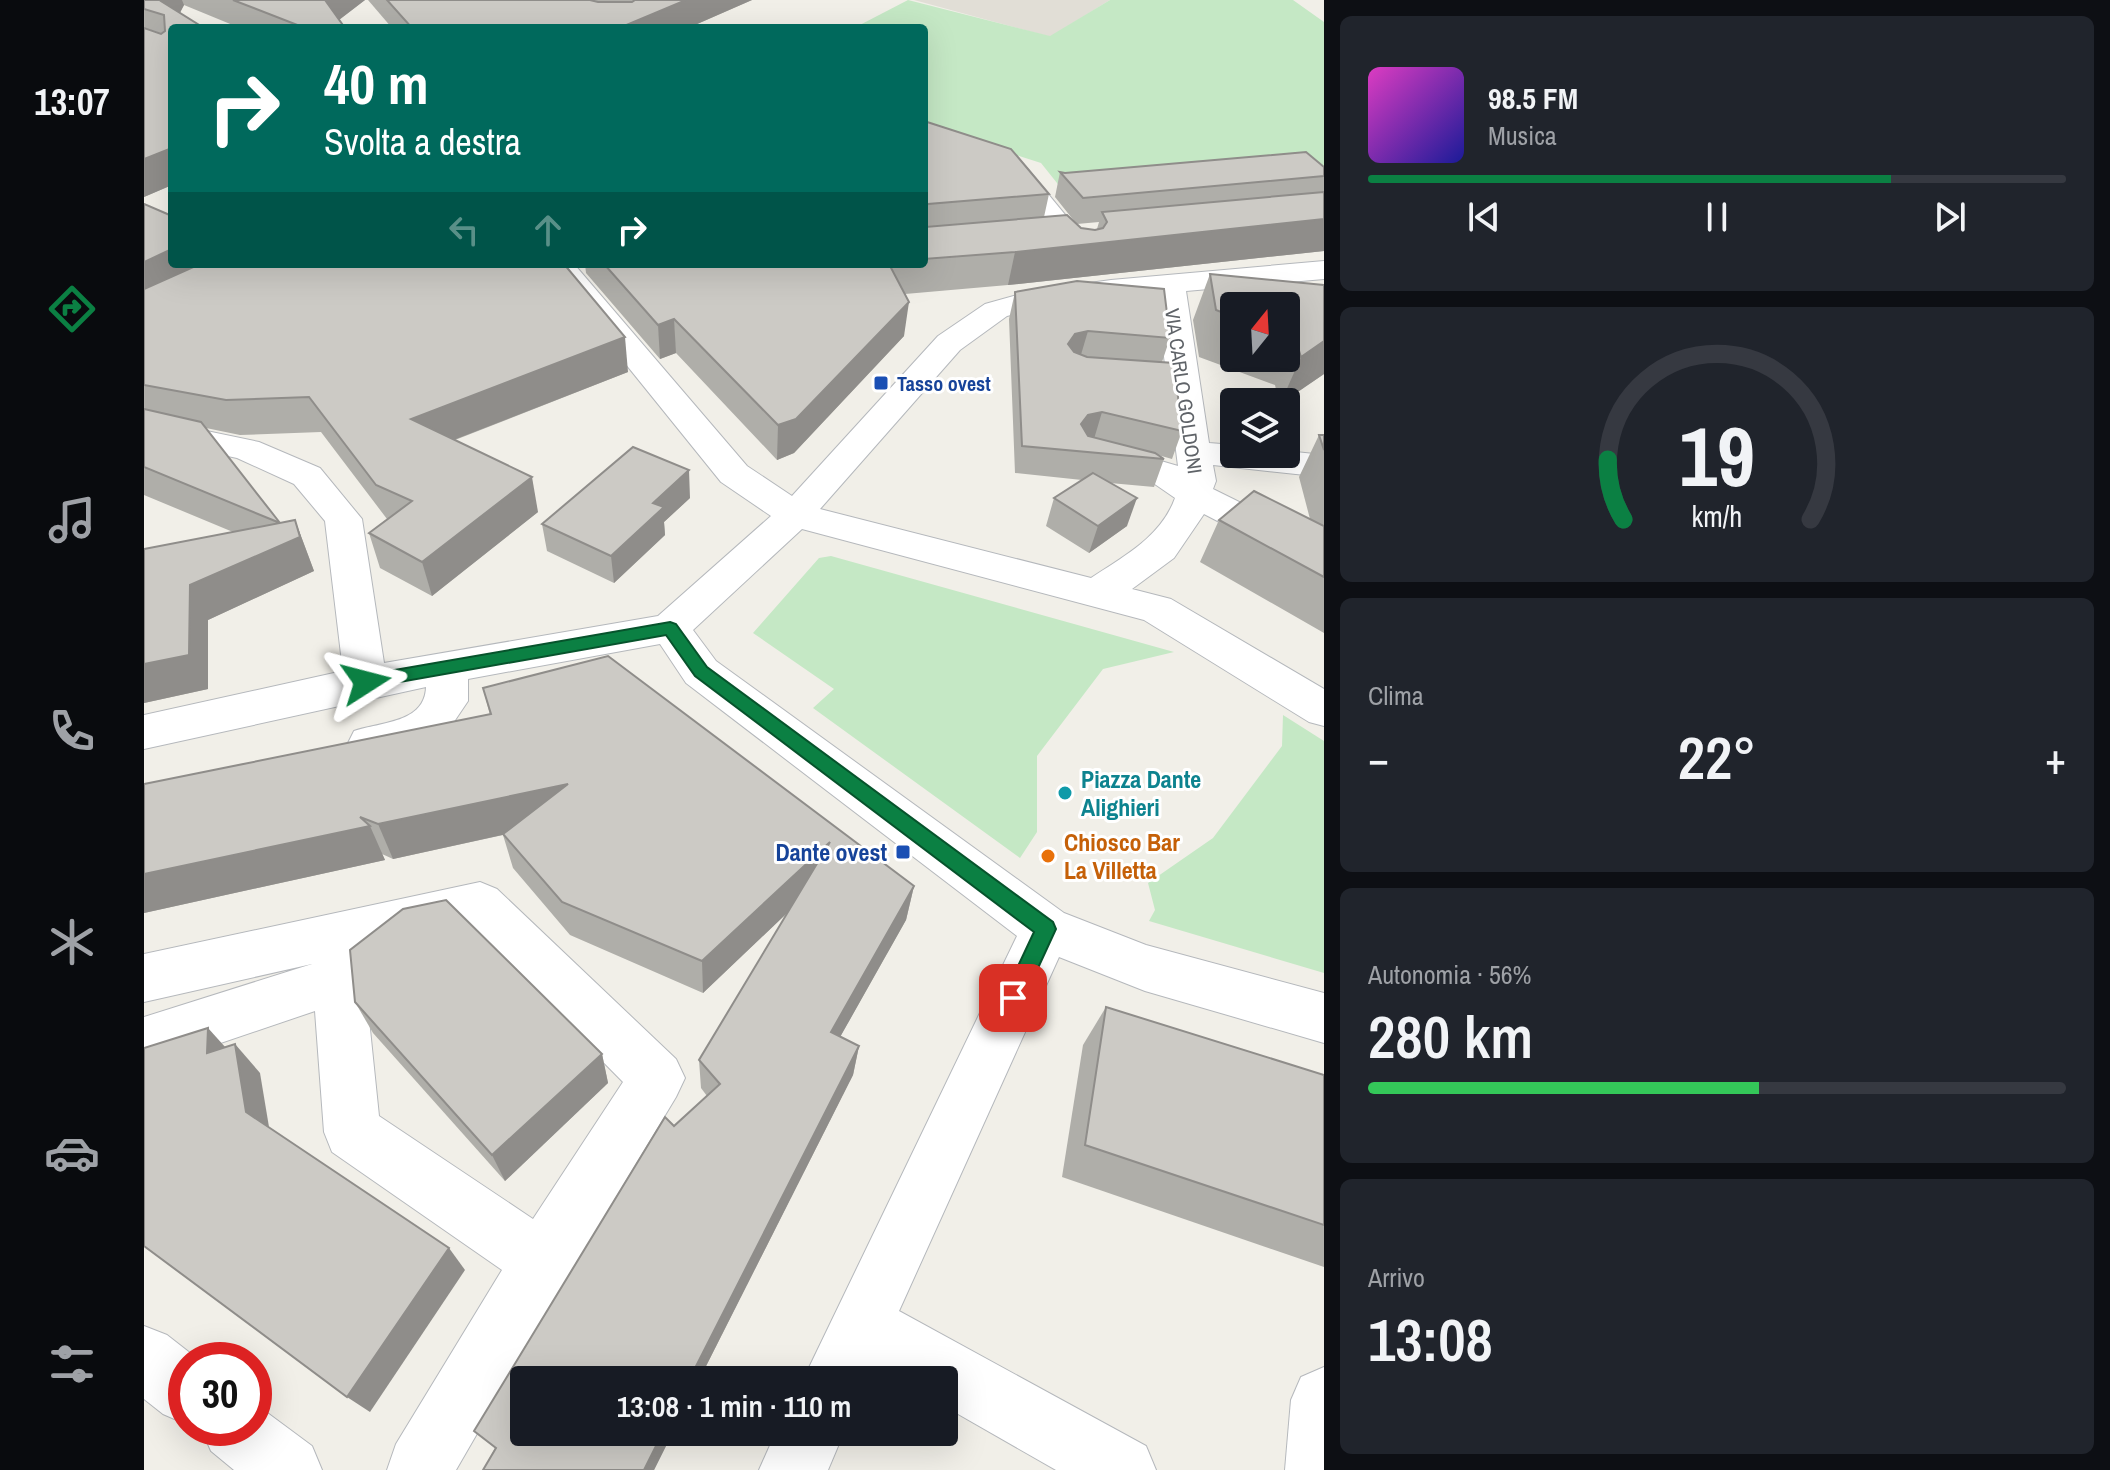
<!DOCTYPE html>
<html lang="it">
<meta charset="utf-8">
<style>
:root{--surface:#171b24;--page:#20242c;--text:#f1f3f6;--muted:#9ea1a6;--line:#363941;--accent:#0b8043}
body{margin:0;font-family:"Archivo Narrow",sans-serif;background:var(--page);color:var(--text);height:100vh;display:flex;flex-direction:column;font-size:30px;white-space:nowrap}
*{box-sizing:border-box;margin:0}
p{font-size:26px;color:var(--muted)}
.icon{flex:none;width:44px;height:44px;fill:none;stroke:currentColor;stroke-width:2;stroke-linecap:round;stroke-linejoin:round}
.map{position:relative;flex:1;overflow:hidden}
.drawer{display:flex;flex-direction:column;gap:16px;padding:16px;background:#0d0f14;width:786px}
.drawer>*{flex:none}
.hud{position:absolute;left:24px;top:24px;width:760px;height:244px;border-radius:8px;box-shadow:0 8px 32px #0002;background:#00695c;color:#fff;overflow:hidden}
.needle{width:52px;rotate:18deg}
.buttons{position:absolute;left:1076px;top:292px;display:grid;gap:16px}
.buttons a{display:grid;place-items:center;width:80px;height:80px;border-radius:8px;background:var(--surface);box-shadow:0 8px 32px #0002;font-size:40px}
.speed{position:absolute;left:24px;top:1342px;display:flex;gap:16px;font-size:40px;font-weight:700;text-align:center}
.speed>*{display:grid;place-content:center;width:104px;height:104px;border-radius:50%;background:var(--surface);box-shadow:0 8px 32px #0002;line-height:1}
.speed .limit{border:12px solid #d22;background:#fff;color:#111}
.pin{position:absolute;display:grid;place-items:center;width:68px;height:68px;color:#fff;margin:-34px;border-radius:16px;box-shadow:0 4px 12px #0006}
.me{position:absolute;width:88px;margin:-44px;rotate:81deg;stroke-linejoin:round;filter:drop-shadow(0 0 6px #0008)}
.turn{display:flex;align-items:center;gap:28px;height:168px;padding:0 24px;font-size:36px}
.turn .icon{width:104px;height:104px;stroke-width:2.5}
.turn b{display:block;font-size:56px;line-height:68px}
.lanes{display:flex;align-items:center;height:76px;padding:0 24px;background:#0003;justify-content:center;gap:40px;direction:ltr}
.lanes .off{opacity:.35}
.big{font-size:60px;font-weight:600;line-height:1.1}
.drawer .widget{flex:1;display:flex;flex-direction:column;justify-content:center;gap:12px;min-width:0;padding:0 28px;border-radius:12px;background:var(--page)}
.drawer .dial{align-items:center;gap:0}
.dial svg{height:208px;overflow:visible;fill:none;stroke:var(--line);stroke-width:7;stroke-linecap:round;text-anchor:middle}
.dial text{fill:var(--text);stroke:none}
.song{display:flex;align-items:center;gap:24px}
.cover{width:96px;height:96px;border-radius:12px;background:linear-gradient(135deg,hsl(310 70% 55%),hsl(240 70% 35%))}
.played{height:8px;border-radius:4px;background:linear-gradient(90deg,var(--accent) 75%,var(--line) 75%)}
.keys{display:flex;justify-content:space-around;direction:ltr}
.heat{display:flex;justify-content:space-between;align-items:center;font-size:44px;direction:ltr}
.charge{height:12px;border-radius:6px;background:linear-gradient(90deg,#34c759 56%,var(--line) 0)}
.trip{position:absolute;left:366px;top:1366px;width:448px;height:80px;border-radius:8px;background:var(--surface);box-shadow:0 8px 32px #0002;font-weight:600;line-height:80px;text-align:center}
main{display:flex;flex:1;min-height:0}
.tab-bar{display:flex;flex-direction:column;width:144px;justify-content:space-around;align-items:center;background:#090b0e;color:var(--muted)}
.tab-bar .icon{width:56px;height:56px}
.tab-bar .selected{color:var(--accent)}
.tab-bar b{font-size:36px;color:var(--text)}
.map>svg:first-child{display:block}
.education{fill:#e1ded6}
.green{fill:#c5e8c5}
.lines{fill:none;stroke-linecap:round;stroke-linejoin:round}
.minor-casing{stroke:#b5b8bc;stroke-width:2}
.minor{fill:#fff;fill-rule:evenodd}
.wall{fill:#afaea9;fill-rule:evenodd}
.shaded-wall{fill:#8f8d8a}
.building{fill:#cccac5;stroke:#8f8d8a;stroke-width:2}
.route{fill:#0b8043;stroke:#07532c;stroke-width:2}
.transit-dot{fill:#1a4fb4;stroke:#fff;stroke-width:3}
.culture-dot{fill:#0f9aa8;stroke:#fff;stroke-width:3}
.food-dot{fill:#e8710a;stroke:#fff;stroke-width:3}
.labels{text-anchor:middle;dominant-baseline:central;stroke-width:6;stroke-linejoin:round;paint-order:stroke}
.far-transit-label{font-size:20px;font-weight:bold;fill:#164399;stroke:#fff;text-anchor:start}
.far-street-label{font-size:20px;fill:#5f6368;stroke:#fff}
.culture-label{font-size:24px;font-weight:bold;fill:#0d838f;stroke:#fff;text-anchor:start}
.food-label{font-size:24px;font-weight:bold;fill:#c56008;stroke:#fff;text-anchor:start}
.transit-label{font-size:24px;font-weight:bold;fill:#164399;stroke:#fff;text-anchor:end}
</style>
<main>
<nav class="tab-bar">
<b>13:07</b>
<svg class="icon selected" aria-label="directions" viewBox="0 0 24 24"><path d="M12 3l9 9-9 9-9-9zM9 14v-3h6M13 9l2 2-2 2"/></svg>
<svg class="icon" aria-label="music" viewBox="0 0 24 24"><path d="M9 18V5l10-2v13"/><circle cx="6" cy="18" r="3"/><circle cx="16" cy="16" r="3"/></svg>
<svg class="icon" aria-label="phone" viewBox="0 0 24 24"><path d="M5 4h4l2 5-3 2q2 4 5 5l2-3 5 2v4C11 20 4 13 5 4z"/></svg>
<svg class="icon" aria-label="climate" viewBox="0 0 24 24"><path d="M12 3v18M4 7l16 10M4 17L20 7"/></svg>
<svg class="icon" aria-label="car" viewBox="0 0 24 24"><path d="M5 17H2v-5l4-1 3-4h7l3 4 3 1v5h-3M9 17h6M6 11h13"/><circle cx="7" cy="17" r="2"/><circle cx="17" cy="17" r="2"/></svg>
<svg class="icon" aria-label="filters" viewBox="0 0 24 24"><path d="M4 7h16M4 17h16"/><circle cx="9" cy="7" r="2"/><circle cx="15" cy="17" r="2"/></svg>
</nav>
<div class="map">
<svg width="1180" height="1470" viewBox="0 0 1180 1470">
<rect width="100%" height="100%" fill="#f1efe8"/>
<path class="education" d="M770,0H966L906,37Z"/>
<g class="green">
<path d="M764,0L906,36L966,0H1149L1180,22V199L925,198L897,163L780,125V28H710Z"/>
<path d="M687,556L1030,652L959,669L893,756V832L876,858L669,708L690,689L609,633L675,558Z"/>
<path d="M1139,715L1180,741V973L1005,921L1011,910L1004,883L1069,838L1138,746Z"/>
</g>
<g class="lines">
<defs>
<g id="minor">
<path d="M780,134L881,166L955,256L959,262L955,268L945,271L935,268L863,178L780,149Z"/>
<path d="M1180,261V279L1042,291L1065,443L1090,445V454H1142V451L1180,455V477L1069,465L1072,481L1069,489L1180,544V573L1166,569L1060,514L1030,558L988,589L1027,599L1180,689V726L1165,722L1000,620L658,529L549,630L572,661L920,913L1002,945L1180,993V1043L1001,991L915,957L755,1311L1002,1446L1012,1470H912L800,1406V1380H754L730,1366L724,1380H659L873,936L542,683L516,644L324,679V701L295,744L226,760L210,755L204,743L210,731C237,722 281,723 282,687L0,749V715L199,671L181,521L150,484L93,458L0,438V418L115,442L176,468L218,519L240,663L514,616L627,516L577,482L401,264H430L603,466L648,496L794,336L841,304L888,291L967,280ZM1012,294L1034,466L959,444L947,447L941,455L947,463L1002,478L1031,498C1017,537 980,556 947,578L676,509L816,350L863,316L890,309Z"/>
<path d="M336,882L353,889L532,1059L541,1078L532,1097L420,1283L312,1470H243L252,1444L358,1270L188,1152L180,1132L171,1011L0,1069V1017L168,964L0,1002V954ZM327,928L479,1082L389,1219L235,1116L218,952Z"/>
<path d="M0,1326L23,1335L55,1360H42V1424L19,1414L0,1399Z"/>
<path d="M1180,1367V1470H1141L1147,1400L1157,1377Z"/>
<path d="M110,1403L168,1446L178,1470H90L67,1451L57,1428H110Z"/>
<path d="M632,1432H700L684,1470H615Z"/>
</g>
</defs>
<use href="#minor" class="minor-casing"/>
<use href="#minor" class="minor"/>
</g>
<g class="wall">
<path d="M0,0H221L195,20L201,28H96L40,5L28,28V185L0,197Z"/>
<path d="M224,0H608L544,28H248Z"/>
<path d="M780,121L905,194L900,217L931,222L911,197L916,172L921,173L1180,167V251L864,285L761,294L760,336L650,453L633,460L532,353L516,359L442,273L441,264H780ZM955,222L953,229L951,230L937,228L933,224Z"/>
<path d="M0,204L28,264L484,372L311,440L394,512L288,596L236,568L225,533L243,519L177,432L96,435L62,428L136,523L151,520L170,571L64,620V689L0,703V549L89,532L0,495Z"/>
<path d="M1066,274L1180,285V374L1139,402H1135L1131,385L1055,357L1049,320ZM1090,306H1142V358H1090Z"/>
<path d="M871,292L1026,338L1018,362L1038,431L1028,459L1014,455L1020,459L1010,487L966,483L983,526L945,553L902,526L910,498L938,480L871,473L865,319Z"/>
<path d="M1175,435H1180V633L1056,562L1075,520L1166,519L1155,477Z"/>
<path d="M546,498L520,522L521,535L470,583L403,551L398,524Z"/>
<path d="M464,656L770,886L762,920L696,1037L715,1046L709,1075L555,1380H380V1432H529L510,1470H339L351,1448L330,1431L521,1117L530,1126L563,1096L557,1088L555,1060L644,912L559,993L426,935L369,868L359,835L249,859L238,854L241,860L0,913V784L346,715L339,688Z"/>
<path d="M211,1002L458,1054L464,1083L361,1181L229,1033Z"/>
<path d="M962,1007L1180,1075V1267L918,1177L939,1045Z"/>
</g>
<g class="shaded-wall">
<path d="M18,0H38L40,5L27,30Z"/>
<path d="M180,0H221L187,26Z"/>
<path d="M542,0H608L544,28H480V26Z"/>
<path d="M28,148V185L0,197V159Z"/>
<path d="M1180,219V251L864,285L871,252Z"/>
<path d="M28,249V264H76L0,303V262Z"/>
<path d="M765,302L760,336L650,453L633,460L634,425Z"/>
<path d="M530,319L532,353L516,359L514,325Z"/>
<path d="M944,331L936,358L924,361V344L931,334Z"/>
<path d="M481,337L484,372L276,453L267,419Z"/>
<path d="M1180,341V374L1139,402H1137L1157,357Z"/>
<path d="M958,412L950,439L936,442L929,451L937,424L944,415Z"/>
<path d="M545,470L546,498L520,522L521,535L470,583L467,556L509,503Z"/>
<path d="M388,477L394,512L288,596L278,562Z"/>
<path d="M993,498L983,526L945,553L954,526Z"/>
<path d="M151,520L170,571L64,620V689L0,703V664L46,585Z"/>
<path d="M424,784L431,819L249,859L234,824Z"/>
<path d="M226,826L241,860L0,913V874Z"/>
<path d="M686,842L682,876L559,993L558,961Z"/>
<path d="M770,886L762,920L682,1062L687,1032Z"/>
<path d="M64,1028L91,1058L63,1053Z"/>
<path d="M91,1044L116,1073L127,1139L102,1112Z"/>
<path d="M715,1046L709,1075L555,1380H545Z"/>
<path d="M458,1054L464,1083L361,1181L348,1155Z"/>
<path d="M305,1248L321,1270L226,1412L203,1397Z"/>
<path d="M519,1432H529L510,1470H500Z"/>
</g>
<g class="building">
<path d="M0,0H18L17,1L60,28H28V148L0,159V28L17,34L21,31L20,15L0,9Z"/>
<path d="M89,0H181L201,28H161Z"/>
<path d="M243,0H446L454,2H488L491,0H542L480,26L485,28H268Z"/>
<path d="M780,121L867,149L905,194L784,204L781,207L782,227L923,215L937,228L951,230L959,228L963,222L958,212L1180,192V219L871,252L780,259Z"/>
<path d="M1162,152L1180,167V176L939,198L916,172L921,173Z"/>
<path d="M0,204L28,216V249L0,262Z"/>
<path d="M56,264H420L481,337L267,419L388,477L278,562L225,533L268,501L232,485L165,397L82,400L0,385V289Z"/>
<path d="M460,264H745L765,302L652,419L634,425L530,319L514,325Z"/>
<path d="M1066,274L1180,285V341L1157,357L1151,338L1142,335V306H1090V317L1072,310Z"/>
<path d="M933,281L1020,289L1026,338L944,331L931,334L924,344L930,352L943,357L1030,363L1038,431L958,412L944,415L937,424L944,436L1011,453L1020,459L878,446L871,292Z"/>
<path d="M0,409L57,422L136,523L151,520L156,537L46,585L45,655L0,664V549L136,523L0,467Z"/>
<path d="M1175,435H1180V450Z"/>
<path d="M489,447L545,470L509,503L520,507L467,556L398,524Z"/>
<path d="M949,473L993,498L954,526L910,498Z"/>
<path d="M1110,491L1180,526V577L1075,520Z"/>
<path d="M464,656L770,886L687,1032L715,1046L545,1380H380V1432H519L500,1470H339L352,1448L330,1431L521,1117L530,1126L576,1084L555,1060L686,842L558,961L418,902L359,834L424,784L234,824L216,817L226,826L0,874V784L347,714L339,688Z"/>
<path d="M302,900L458,1054L348,1155L211,1002L206,950L259,909Z"/>
<path d="M962,1007L1180,1075V1225L941,1145Z"/>
<path d="M64,1028L63,1053L91,1044L102,1112L305,1248L203,1397L0,1246V1048Z"/>
</g>
<path class="route" d="M526,622L532,624L563,667L909,922L912,929L877,1005L869,1008L862,1005L859,998L890,932L551,676L522,635L222,688L213,682L222,675Z"/>
<g class="transit-dot">
<rect x="729" y="375" width="16" height="16" rx="4"/>
<rect x="751" y="844" width="16" height="16" rx="4"/>
</g>
<circle class="culture-dot" cx="921" cy="793" r="8"/>
<circle class="food-dot" cx="904" cy="856" r="8"/>
<g class="labels">
<g class="far-transit-label">
<text x="753" y="383">Tasso ovest</text>
</g>
<g class="far-street-label">
<text transform="translate(1040 391) rotate(82)">VIA CARLO GOLDONI</text>
</g>
<g class="culture-label">
<text x="937" y="779">Piazza Dante<tspan x="937" dy="28">Alighieri</tspan></text>
</g>
<g class="food-label">
<text x="920" y="842">Chiosco Bar<tspan x="920" dy="28">La Villetta</tspan></text>
</g>
<g class="transit-label">
<text x="743" y="852">Dante ovest</text>
</g>
</g>
</svg>
<div class="buttons">
<a><svg class="needle" viewBox="-14 -14 28 28"><path d="M0-13l5 13h-10z" fill="#e53935"/><path d="M0 13l5-13h-10z" fill="#9ea1a6"/></svg></a>
<a><svg class="icon" aria-label="layers" viewBox="0 0 24 24"><path d="M12 4l9 5-9 5-9-5zM3 14l9 5 9-5"/></svg></a>
</div>
<div class="speed"><div class="limit">30</div></div>
<div class="pin" style="left:869px;top:998px;background:#d93025"><svg class="icon" aria-label="arrive" viewBox="0 0 24 24"><path d="M6 21V4h12l-3 4 3 4H6"/></svg></div>
<svg class="me" style="left:222px;top:682px" viewBox="-20 -20 40 40"><path d="M0-17L14 15 0 8-14 15z" fill="#0b8043" stroke="#fff" stroke-width="4"/></svg>
<div class="trip">13:08 · 1 min · 110 m</div>
<div class="hud">
<div class="turn"><svg class="icon" aria-label="right" viewBox="0 0 24 24"><path d="M7 20v-9h11M14 6l5 5-5 5"/></svg><div><b>40 m</b>Svolta a destra</div></div>
<div class="lanes"><svg class="icon off" aria-label="left" viewBox="0 0 24 24"><path d="M17 20v-9H6M10 6l-5 5 5 5"/></svg><svg class="icon off" aria-label="ahead" viewBox="0 0 24 24"><path d="M12 20V5M6 11l6-6 6 6"/></svg><svg class="icon" aria-label="right" viewBox="0 0 24 24"><path d="M7 20v-9h11M14 6l5 5-5 5"/></svg></div>
</div>
</div>
<section class="drawer">
<div class="widget">
<div class="song"><i class="cover"></i><div><b>98.5 FM</b><p>Musica</p></div></div>
<div class="played"></div>
<div class="keys"><svg class="icon" aria-label="previous" viewBox="0 0 24 24"><path d="M18 5L8 12l10 7zM5 5v14"/></svg><svg class="icon" aria-label="pause" viewBox="0 0 24 24"><path d="M8 5v14M16 5v14"/></svg><svg class="icon" aria-label="next" viewBox="0 0 24 24"><path d="M6 5l10 7-10 7zM19 5v14"/></svg></div>
</div>
<div class="widget dial"><svg viewBox="0 0 100 80">
<path d="M14 69A42 42 0 1 1 86 69"/>
<path d="M14 69A42 42 0 0 1 8 46" stroke="#0b8043"/>
<text x="50" y="56" font-size="32" font-weight="700">19</text>
<text x="50" y="72" font-size="11">km/h</text>
</svg></div>
<div class="widget"><p>Clima</p>
<div class="heat"><a>−</a><b class="big">22°</b><a>+</a></div>
</div>
<div class="widget"><p>Autonomia · 56%</p><b class="big">280 km</b><div class="charge"></div></div>
<div class="widget"><p>Arrivo</p><b class="big">13:08</b></div>
</section>
</main>
